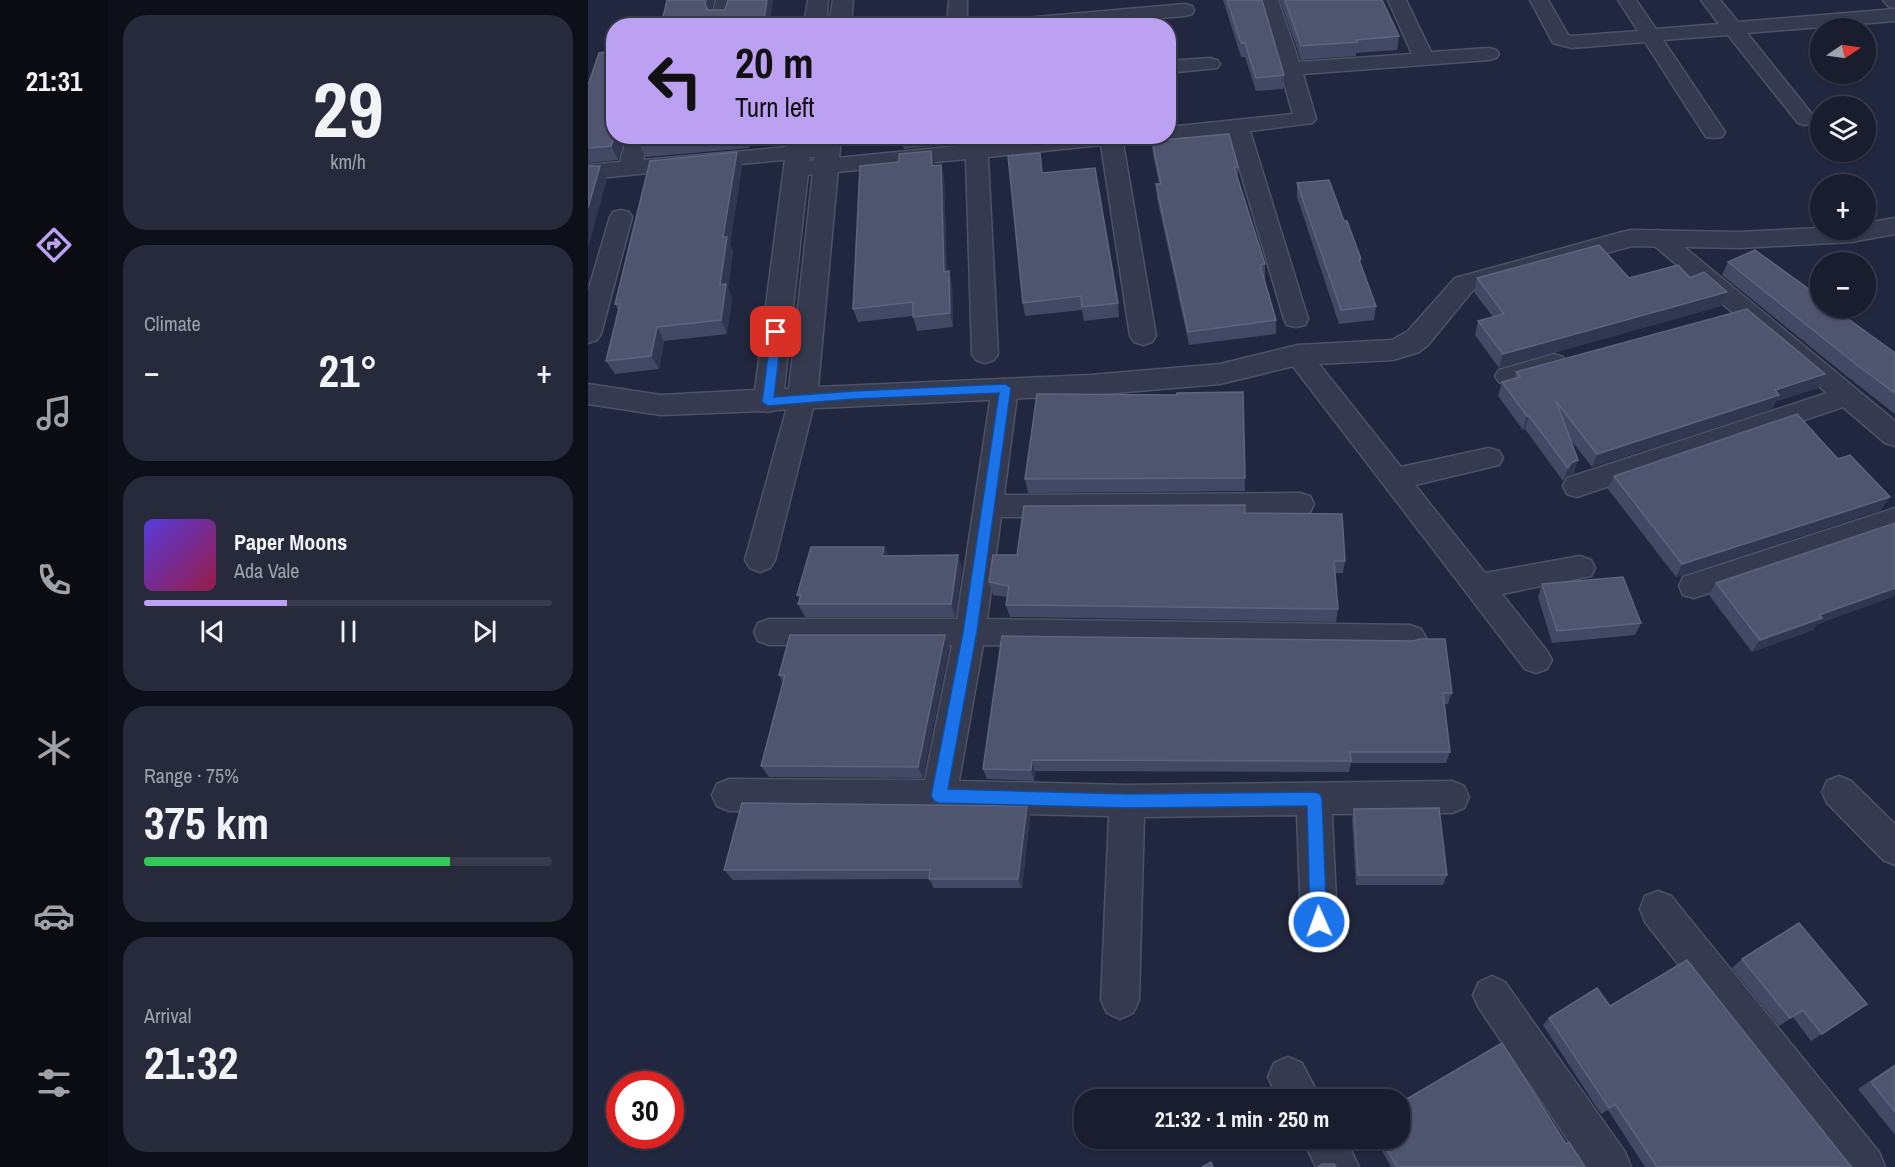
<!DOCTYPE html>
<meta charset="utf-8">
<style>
:root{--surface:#191d2e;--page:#262a3a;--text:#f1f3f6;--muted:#9fa2aa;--line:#373b4a;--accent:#bca0f2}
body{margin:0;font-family:"Archivo Narrow",sans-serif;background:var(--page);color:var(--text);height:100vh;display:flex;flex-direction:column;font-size:22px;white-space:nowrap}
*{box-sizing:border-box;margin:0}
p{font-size:20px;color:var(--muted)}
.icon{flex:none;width:33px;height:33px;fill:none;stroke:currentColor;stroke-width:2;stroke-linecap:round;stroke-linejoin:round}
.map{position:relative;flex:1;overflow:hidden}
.side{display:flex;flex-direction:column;gap:15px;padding:15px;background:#0e1019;width:480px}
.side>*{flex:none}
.banner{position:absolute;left:18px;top:18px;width:570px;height:126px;border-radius:24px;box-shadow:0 2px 4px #0004,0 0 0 2px var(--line);background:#bca0f2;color:#111;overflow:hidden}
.needle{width:39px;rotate:77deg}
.controls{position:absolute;left:1222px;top:18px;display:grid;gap:12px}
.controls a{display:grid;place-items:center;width:66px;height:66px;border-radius:50%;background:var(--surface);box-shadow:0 2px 4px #0004,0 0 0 2px var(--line);font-size:30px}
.speed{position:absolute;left:18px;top:1071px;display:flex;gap:12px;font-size:30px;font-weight:700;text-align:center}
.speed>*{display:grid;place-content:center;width:78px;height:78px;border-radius:50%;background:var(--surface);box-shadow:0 2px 4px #0004,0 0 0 2px var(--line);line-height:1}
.speed .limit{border:9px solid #d22;background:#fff;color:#111}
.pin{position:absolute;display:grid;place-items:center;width:51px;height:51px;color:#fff;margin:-26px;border-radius:12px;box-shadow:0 3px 9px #0006}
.me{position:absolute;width:66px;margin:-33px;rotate:358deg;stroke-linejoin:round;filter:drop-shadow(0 0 4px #0008)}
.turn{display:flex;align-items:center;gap:21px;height:126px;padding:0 30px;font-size:27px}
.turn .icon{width:78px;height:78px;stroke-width:2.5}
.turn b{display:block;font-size:42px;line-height:51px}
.big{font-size:45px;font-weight:800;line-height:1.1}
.side .card{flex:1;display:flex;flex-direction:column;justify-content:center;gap:9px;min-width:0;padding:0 21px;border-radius:24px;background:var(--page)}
.side .dial{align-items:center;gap:0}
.dial b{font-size:78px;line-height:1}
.song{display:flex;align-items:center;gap:18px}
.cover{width:72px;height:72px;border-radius:9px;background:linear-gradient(135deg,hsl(250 70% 55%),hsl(340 70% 35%))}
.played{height:6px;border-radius:3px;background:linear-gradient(90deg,var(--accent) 35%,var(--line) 35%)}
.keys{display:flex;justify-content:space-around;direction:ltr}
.heat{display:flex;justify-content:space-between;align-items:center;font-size:33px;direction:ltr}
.charge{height:9px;border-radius:4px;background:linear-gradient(90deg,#34c759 75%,var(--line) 0)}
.trip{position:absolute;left:486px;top:1089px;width:336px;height:60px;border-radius:24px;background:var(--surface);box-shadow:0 2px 4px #0004,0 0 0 2px var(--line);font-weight:800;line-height:60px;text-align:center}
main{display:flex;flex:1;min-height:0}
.dock{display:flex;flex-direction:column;width:108px;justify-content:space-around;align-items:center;background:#0a0c12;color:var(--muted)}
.dock .icon{width:42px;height:42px}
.dock .selected{color:var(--accent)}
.dock b{font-size:27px;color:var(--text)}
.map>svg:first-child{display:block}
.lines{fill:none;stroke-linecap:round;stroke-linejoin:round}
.minor-casing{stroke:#4d5266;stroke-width:3}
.tertiary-casing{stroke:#4d5266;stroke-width:3}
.minor{fill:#353a4e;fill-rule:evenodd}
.tertiary{fill:#353a4e;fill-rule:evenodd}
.wall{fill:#434964}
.shaded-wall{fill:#313750}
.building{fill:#4f556f;stroke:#5e647d;stroke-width:1.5}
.route{fill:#1a73e8;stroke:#114b97;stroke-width:1.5}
</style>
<main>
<nav class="dock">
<b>21:31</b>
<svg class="icon selected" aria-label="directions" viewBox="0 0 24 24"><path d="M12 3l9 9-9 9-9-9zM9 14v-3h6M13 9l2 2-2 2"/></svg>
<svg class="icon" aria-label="music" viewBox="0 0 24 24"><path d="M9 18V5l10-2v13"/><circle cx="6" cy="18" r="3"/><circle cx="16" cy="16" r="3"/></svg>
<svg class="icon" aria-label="phone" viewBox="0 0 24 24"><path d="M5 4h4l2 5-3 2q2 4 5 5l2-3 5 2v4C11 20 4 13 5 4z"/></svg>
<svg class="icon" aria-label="climate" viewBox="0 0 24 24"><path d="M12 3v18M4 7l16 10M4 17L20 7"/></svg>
<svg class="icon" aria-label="car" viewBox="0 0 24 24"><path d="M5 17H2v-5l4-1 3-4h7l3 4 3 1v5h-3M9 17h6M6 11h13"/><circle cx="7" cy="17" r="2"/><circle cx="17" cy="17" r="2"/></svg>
<svg class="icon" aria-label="filters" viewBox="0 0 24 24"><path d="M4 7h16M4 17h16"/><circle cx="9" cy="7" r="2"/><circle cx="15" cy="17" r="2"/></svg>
</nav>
<section class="side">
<div class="card dial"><b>29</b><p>km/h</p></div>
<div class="card"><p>Climate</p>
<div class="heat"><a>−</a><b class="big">21°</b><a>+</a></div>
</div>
<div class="card">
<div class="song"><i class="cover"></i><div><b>Paper Moons</b><p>Ada Vale</p></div></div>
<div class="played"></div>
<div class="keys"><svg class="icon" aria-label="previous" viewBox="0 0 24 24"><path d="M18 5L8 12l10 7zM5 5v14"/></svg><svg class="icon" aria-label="pause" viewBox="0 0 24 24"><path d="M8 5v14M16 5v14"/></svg><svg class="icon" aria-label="next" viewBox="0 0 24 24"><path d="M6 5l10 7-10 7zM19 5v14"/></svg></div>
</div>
<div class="card"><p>Range · 75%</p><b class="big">375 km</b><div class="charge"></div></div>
<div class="card"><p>Arrival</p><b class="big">21:32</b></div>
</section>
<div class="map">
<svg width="1307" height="1167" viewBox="0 0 1307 1167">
<rect width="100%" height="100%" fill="#21273e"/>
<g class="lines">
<defs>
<g id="minor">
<path d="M128,0H146L141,22H127L124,18Z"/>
<path d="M361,0H379V23L597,4L604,6L606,10L604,14L597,16L468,26H359Z"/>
<path d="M672,0H690L711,62L824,54L800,0H818L843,52L901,48L908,50L911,54L908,58L901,60L715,74L728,119L724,123L662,131L720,319L717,325L708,327L699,325L696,319L641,133L580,139L572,136H580V127L705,114Z"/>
<path d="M942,0H960L980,35L984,36L1050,31L1030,0H1048L1068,29L1131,24L1113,0H1132L1150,22L1307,9V21L1159,33L1228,119L1224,123L1217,125L1210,123L1140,35L1075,40L1137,132L1134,137L1126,138L1118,137L1057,42L984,48L965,43Z"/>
<path d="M622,58L629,60L632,64L629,68L580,73V61Z"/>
<path d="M39,136H61L55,160L234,144L242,145L245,150L242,155L234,156L0,179V165L32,162Z"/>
<path d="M471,136H551L549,141L535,143L568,336L564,342L555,345L546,342L542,336L513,145L400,157L410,354L406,360L397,363L388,360L384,354L378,159L209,176L201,174L198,169L201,164L209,162Z"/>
<path d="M33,210L41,212L44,217L13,334L9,340L0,343V291L22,217L25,212Z"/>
<path d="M1070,230L1078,232L1307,421V446L1297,443L1255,407L989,497L979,494L975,486L979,478L1239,393L1062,242L1058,237L1062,232Z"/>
<path d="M710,346L719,349L813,467L901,448L911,451L915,458L911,465L827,485L897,573L992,556L1003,560L1007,568L1003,576L914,594L959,651L964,660L959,669L948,673L937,669L701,361L697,355L701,349Z"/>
<path d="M966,354L975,357L979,363L975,369L920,385L911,382L907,376L911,370Z"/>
<path d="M417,379L426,381L430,388L416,495L712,493L722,496L726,504L722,512L712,515L413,517L399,619L822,625L833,629L838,638L833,647L822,651L395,645L371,781L539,785L864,781L876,786L881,797L876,808L864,813L744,814L749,922L744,935L731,940L718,935L713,922L709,815L556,817L551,1000L545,1013L532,1019L519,1013L513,1000L521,816L351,812L141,811L129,806L124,795L129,784L141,779L337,780L364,645H181L170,641L166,632L170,623L181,619H369L404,388L408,381Z"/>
<path d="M214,391L223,393L227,400L187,560L182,568L172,572L162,568L157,560L201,400L205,393Z"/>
<path d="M1307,508V530L1106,598L1095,595L1091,586L1095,577Z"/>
<path d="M1251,776L1263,781L1307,824V865L1295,860L1239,803L1234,792L1239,781Z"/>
<path d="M1070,891L1083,896L1291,1152L1297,1167H1250L1057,922L1052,909L1057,896Z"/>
<path d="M904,976L917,982L1037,1152L1043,1167H998L891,1008L885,995L891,982Z"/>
<path d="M700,1057L714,1063L733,1100H691L680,1077L686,1063Z"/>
<path d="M714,1138H757L771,1167H728Z"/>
</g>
<g id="tertiary">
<path d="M220,0H240L238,26H216Z"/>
<path d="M245,0H265L263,26H241Z"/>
<path d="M1295,0H1307V8L1300,6Z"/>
<path d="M200,136H224L196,389H201L229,136H253L230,387L503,375L632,364L710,345L804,340L820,331L867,278L1034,232L1043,230L1151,232L1233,228V230H1278V223L1307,218V234L1263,242L1151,248L1044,246L885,290L840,345L831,352L805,360L710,365L632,384L503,395L188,410L180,412L174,411L73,415L0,404V384L73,395L167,390Z"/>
</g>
</defs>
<use href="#minor" class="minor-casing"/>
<use href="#tertiary" class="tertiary-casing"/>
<use href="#minor" class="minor"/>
<use href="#tertiary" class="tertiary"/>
</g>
<g class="wall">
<path d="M635,0H674L696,75L695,89L668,91L657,57H653Z"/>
<path d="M692,0H794L811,36L809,50L768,53V56L713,60Z"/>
<path d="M0,85L26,136H38L30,160L0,163Z"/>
<path d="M53,136H163L161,148L58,157L51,144Z"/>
<path d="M312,136H346L347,146L316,149Z"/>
<path d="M564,141L650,167V181L677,264V278H676L688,320V334L601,345L569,198L568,184H571L565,154Z"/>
<path d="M149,152L154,166L142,245L145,251L140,288L144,298L139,334L76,341L71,369L27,374L18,361L30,310L27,304Z"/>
<path d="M311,162L347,165H353L356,178L359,272L361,271L364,285L365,327L329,331L325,316L270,322L265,309Z"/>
<path d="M454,173L530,303L531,317L496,321L494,310L437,316L435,303Z"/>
<path d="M709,183L756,221L773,259L772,264L788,306L786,320L751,324L709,197Z"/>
<path d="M1140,262L1307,353V414L1261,378L1134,275Z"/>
<path d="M889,278H1102L1139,292L1133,306L911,368L887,335L890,321L905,317L886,292Z"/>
<path d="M928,372L1237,374L1230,388L1188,401L1184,409L1004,467L982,439L986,473L978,476L975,481L937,429L935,430L910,396L914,382L927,378Z"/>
<path d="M655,392L657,491L440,493L437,479L589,395Z"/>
<path d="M1026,476L1293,510L1088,577L1020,489Z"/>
<path d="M657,513L757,561L755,573H747L750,609L748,622L422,617L418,605L419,597L405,595L401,582L429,555Z"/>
<path d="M296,547L300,555L374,568L367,617H217L210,604L212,599L209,595Z"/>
<path d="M1128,583L1228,625L1225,630L1164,652L1121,595Z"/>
<path d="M954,584L1053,623L1047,635L964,643L950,597Z"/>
<path d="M357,635L361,647L335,778L181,777L173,766L195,682L191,675Z"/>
<path d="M414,636L864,693L860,704H856L862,752L858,763H763L761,772L447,771L446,781L399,779L395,769Z"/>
<path d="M439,806L442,816L434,888H346L341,879L145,880L136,870Z"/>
<path d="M766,809L859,875L855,885H768L764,819Z"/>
<path d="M1154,959L1279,1004L1223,1041L1205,1017L1191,1026L1144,968Z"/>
<path d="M1022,1006L1264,1167H1057L1020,1110L1013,1114L955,1025L961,1018Z"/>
<path d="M1307,1064V1135L1270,1089Z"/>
<path d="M787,1138L978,1144L997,1167H803Z"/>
</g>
<g class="shaded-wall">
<path d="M118,0H126L122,18L117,4Z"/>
<path d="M179,0H185L182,26H175Z"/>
<path d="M27,136H38L30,160L23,146Z"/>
<path d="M157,136H163L161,148Z"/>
<path d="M343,151L347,164V179L344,166Z"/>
<path d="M149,152L154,166L142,245L145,251L140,288L144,298L139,334L133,320L132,285L135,237Z"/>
<path d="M353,165L356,178L359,286L356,272Z"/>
<path d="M12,166L19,179L0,249V208Z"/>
<path d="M361,271L364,285L365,327L362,313Z"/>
<path d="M1139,292L1133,306L911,368L915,354Z"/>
<path d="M69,327L76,341L71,369L63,356Z"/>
<path d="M1237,374L1230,388L1188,401L1184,409L1004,467L1009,454L1187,390Z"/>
<path d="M939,416H941L937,429L935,430Z"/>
<path d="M990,460L986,473L978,476L975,481L980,468L983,463Z"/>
<path d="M1302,497L1293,510L1088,577L1094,564Z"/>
<path d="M296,547L302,559L294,556Z"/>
<path d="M370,555L374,568L367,617L363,604Z"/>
<path d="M1307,588V596L1228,625L1225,630L1164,652L1172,640L1231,615Z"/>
<path d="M357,635L361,647L335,778L330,767Z"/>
<path d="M444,760L447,771L446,781L443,770Z"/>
<path d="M439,806L442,816L434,888L430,879Z"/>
</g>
<g class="building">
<path d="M79,0H118L117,4L120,10H137L140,0H179L175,26H73Z"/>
<path d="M639,0H674L696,75L668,78L657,43H653Z"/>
<path d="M697,0H794L811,36L768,40L769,42L713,46Z"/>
<path d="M26,51V136H27L23,146L0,148V85L11,53Z"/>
<path d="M641,134L650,167H646L677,264L672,265L688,320L600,332L568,184H573L564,141Z"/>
<path d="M53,136H134L51,144Z"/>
<path d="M343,151L344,166L353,165L356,272L361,271L362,313L325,317V302L265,309L272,166L311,162V154Z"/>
<path d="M149,152L135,237H139L132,285L138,284L133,320L69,327L63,356L18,361L32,304H27L62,161Z"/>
<path d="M452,153L454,173L507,168L530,303L494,307L493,296L435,303L420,156Z"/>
<path d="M0,166H12L0,208Z"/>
<path d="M741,180L756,221H759L773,259L771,260L788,306L753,310L709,183Z"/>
<path d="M1011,245L1041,278L1090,265L1102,278L1116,272L1139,292L915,354L890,321L916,314L889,278Z"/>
<path d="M1167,250L1233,298V308H1245L1307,353V393L1269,365L1140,262Z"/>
<path d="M1159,309L1237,374L1187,390L1191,395L1009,454L968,401L990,460L983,463L980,468L941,416H939L914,382L932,377L928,372Z"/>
<path d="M655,392L657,478L437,479L449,394L589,395V393Z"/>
<path d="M1209,414L1250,459L1262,455L1302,497L1094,564L1026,476Z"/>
<path d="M657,505V513L754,514L757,561H746L750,609L418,605L421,586L401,582L405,555H429L436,506Z"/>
<path d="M1307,523V588L1231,615L1234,618L1172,640L1128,583Z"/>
<path d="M223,547H296L294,556L370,555L363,604H210L213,595H209Z"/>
<path d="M1035,577L1053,623L969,631L954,584Z"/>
<path d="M202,635H357L330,767L173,766L197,675H191Z"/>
<path d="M414,636L825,641L832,639H857L864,693H855L862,752H762L763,761L444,760L443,770L395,769Z"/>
<path d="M154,803L439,806L430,879H341L342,870H136Z"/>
<path d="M851,808L859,875H770L766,809Z"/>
<path d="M1211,923L1279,1004L1234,1034L1215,1010L1202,1018L1154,959Z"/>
<path d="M1099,960L1261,1164L1264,1167H1069L1027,1104L1021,1108L961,1018L1009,988L1022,1006Z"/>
<path d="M914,1043L978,1144L981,1142L997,1167H809L793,1138H812V1103Z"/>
<path d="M1307,1066V1112L1283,1082Z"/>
<path d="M623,1162L625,1167H614Z"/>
<path d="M734,1164H746L748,1167H730Z"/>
</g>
<path class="route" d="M188,328L194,332L186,397L266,391L417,384L423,388L389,632L360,789L539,794L726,792L732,794L734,799L739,922L737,928L731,930L725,928L722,922L719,806L539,808L351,803L346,801L343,796L375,632L411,393L266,399L180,406L174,402L183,332Z"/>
</svg>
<div class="controls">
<a><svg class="needle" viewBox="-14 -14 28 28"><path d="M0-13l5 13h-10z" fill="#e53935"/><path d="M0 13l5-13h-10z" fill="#9fa2aa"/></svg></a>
<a><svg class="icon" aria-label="layers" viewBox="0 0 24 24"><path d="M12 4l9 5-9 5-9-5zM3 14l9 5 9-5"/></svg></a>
<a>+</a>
<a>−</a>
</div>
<div class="speed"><div class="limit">30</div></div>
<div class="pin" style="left:188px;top:332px;background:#d93025"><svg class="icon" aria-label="arrive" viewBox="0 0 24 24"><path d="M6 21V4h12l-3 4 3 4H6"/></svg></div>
<svg class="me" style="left:731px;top:922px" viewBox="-20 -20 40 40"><circle r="17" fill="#1a73e8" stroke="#fff" stroke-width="3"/><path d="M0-11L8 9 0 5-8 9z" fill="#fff"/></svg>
<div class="trip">21:32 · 1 min · 250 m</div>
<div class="banner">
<div class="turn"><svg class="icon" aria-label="left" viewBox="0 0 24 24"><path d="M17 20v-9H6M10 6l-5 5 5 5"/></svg><div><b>20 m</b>Turn left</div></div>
</div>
</div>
</main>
